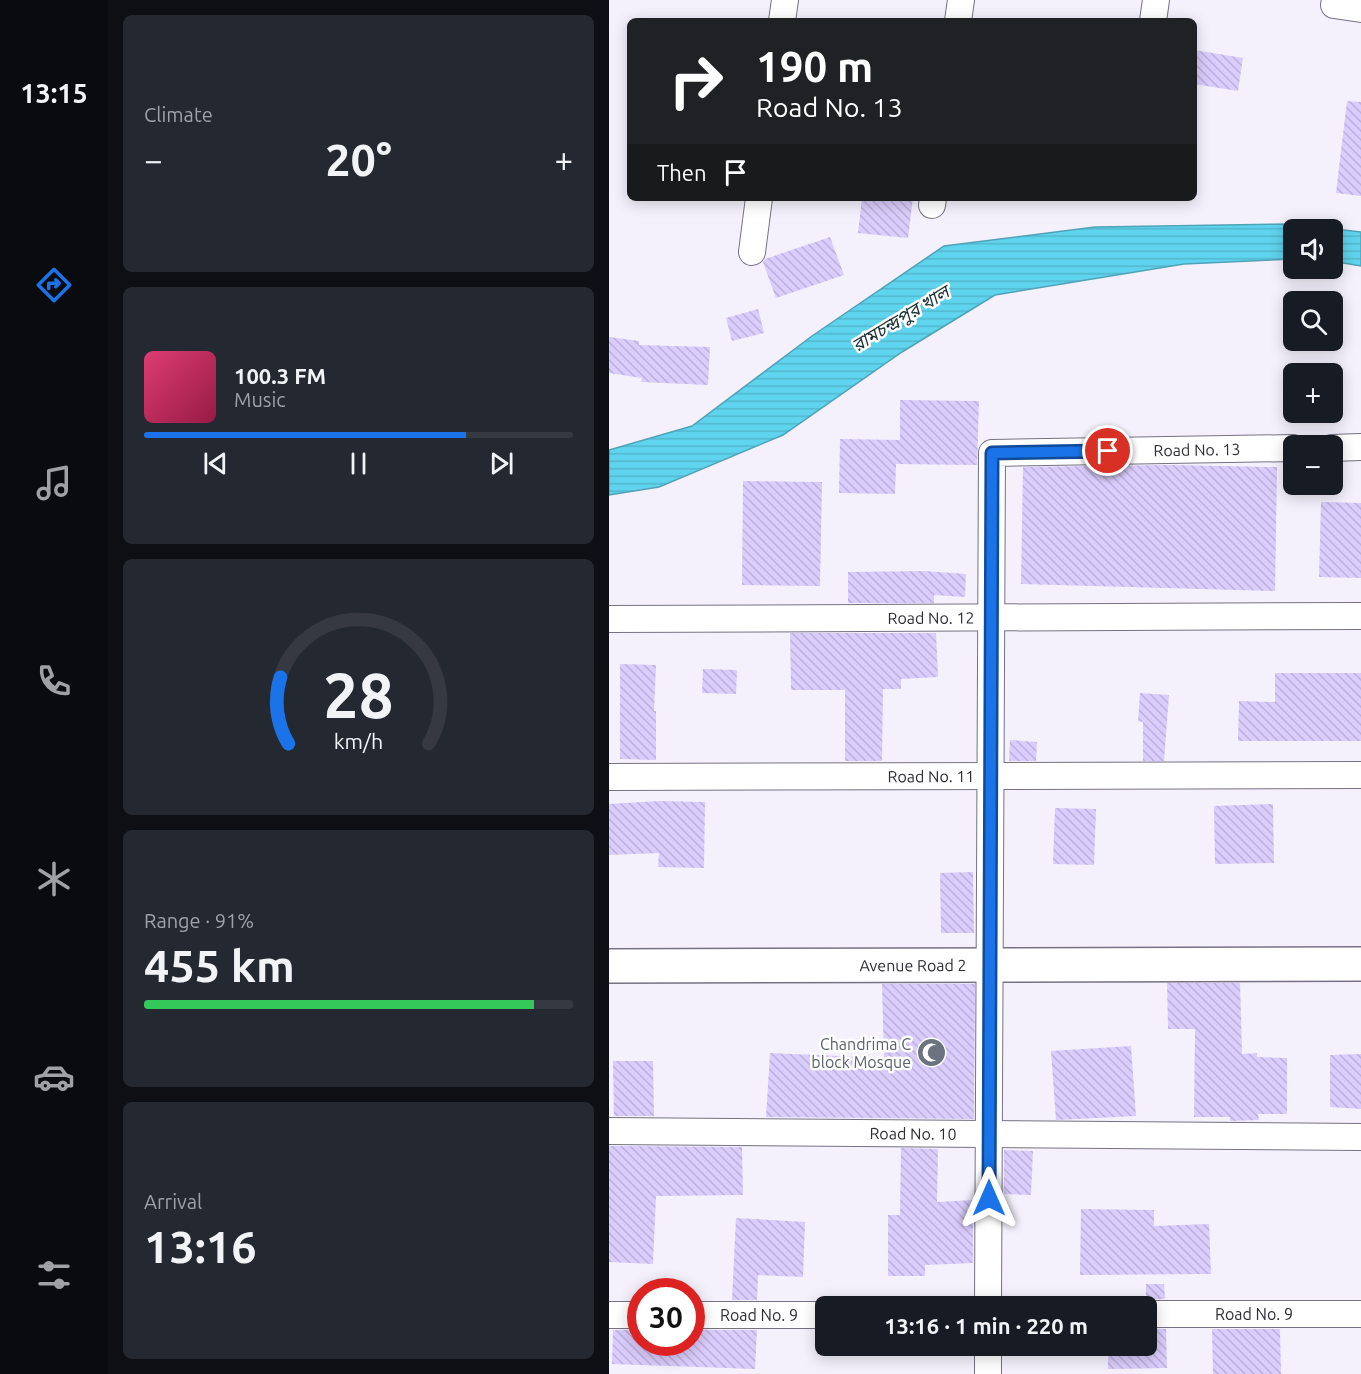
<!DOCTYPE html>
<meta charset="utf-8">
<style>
:root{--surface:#171b24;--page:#242831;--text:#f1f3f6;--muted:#9ea1a6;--line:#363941;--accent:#1a73e8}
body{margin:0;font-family:Ubuntu,"Noto Sans Bengali",sans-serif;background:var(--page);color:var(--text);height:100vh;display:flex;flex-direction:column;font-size:22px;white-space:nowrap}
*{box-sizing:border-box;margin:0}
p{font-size:20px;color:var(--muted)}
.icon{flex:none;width:33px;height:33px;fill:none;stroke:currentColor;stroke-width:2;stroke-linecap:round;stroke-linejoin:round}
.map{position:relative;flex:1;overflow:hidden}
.side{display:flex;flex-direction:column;gap:15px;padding:15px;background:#0d0f14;width:501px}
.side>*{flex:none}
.banner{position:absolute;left:18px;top:18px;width:570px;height:183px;border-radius:9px;box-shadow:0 3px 15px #0003;background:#202124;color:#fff;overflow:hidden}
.fabs{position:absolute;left:674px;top:219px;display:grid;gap:12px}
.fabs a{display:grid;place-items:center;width:60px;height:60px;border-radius:9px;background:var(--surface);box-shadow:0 3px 15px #0003;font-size:30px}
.speed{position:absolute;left:18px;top:1278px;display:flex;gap:12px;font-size:30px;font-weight:700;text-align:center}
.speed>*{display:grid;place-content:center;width:78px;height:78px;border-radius:50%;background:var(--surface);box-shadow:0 3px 15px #0003;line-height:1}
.speed .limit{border:9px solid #d22;background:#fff;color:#111}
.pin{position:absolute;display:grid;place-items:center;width:51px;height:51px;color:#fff;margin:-26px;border:3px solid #fff;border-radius:50%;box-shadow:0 2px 6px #0007}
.me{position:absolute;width:66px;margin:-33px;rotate:0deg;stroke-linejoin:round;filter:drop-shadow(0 0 4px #0008)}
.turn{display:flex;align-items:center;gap:21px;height:126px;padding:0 30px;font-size:27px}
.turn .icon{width:78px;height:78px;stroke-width:2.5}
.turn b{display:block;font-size:42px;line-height:51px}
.then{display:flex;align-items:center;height:57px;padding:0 30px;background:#0003;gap:12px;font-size:22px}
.big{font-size:45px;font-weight:700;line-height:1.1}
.side .tile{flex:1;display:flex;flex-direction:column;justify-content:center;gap:9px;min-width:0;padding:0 21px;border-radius:9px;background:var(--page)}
.side .dial{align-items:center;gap:0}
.dial svg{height:156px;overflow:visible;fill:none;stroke:var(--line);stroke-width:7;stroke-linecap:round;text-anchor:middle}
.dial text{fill:var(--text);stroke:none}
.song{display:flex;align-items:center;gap:18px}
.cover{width:72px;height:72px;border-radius:9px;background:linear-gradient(135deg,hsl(340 70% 55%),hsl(340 70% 35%))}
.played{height:6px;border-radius:3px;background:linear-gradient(90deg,var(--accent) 75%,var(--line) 75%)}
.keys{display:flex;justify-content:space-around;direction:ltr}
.heat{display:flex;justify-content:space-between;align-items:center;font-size:33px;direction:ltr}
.charge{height:9px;border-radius:4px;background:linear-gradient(90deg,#34c759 91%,var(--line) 0)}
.trip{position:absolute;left:206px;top:1296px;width:342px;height:60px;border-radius:9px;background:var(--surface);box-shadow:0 3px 15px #0003;font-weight:700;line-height:60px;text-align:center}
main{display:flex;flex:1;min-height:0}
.tab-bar{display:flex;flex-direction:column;width:108px;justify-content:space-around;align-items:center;background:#090b0e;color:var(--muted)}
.tab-bar .icon{width:42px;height:42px}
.tab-bar .active{color:var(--accent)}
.tab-bar b{font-size:27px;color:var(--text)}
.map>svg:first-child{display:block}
.water{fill:url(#water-rules);stroke:#51a2b6;stroke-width:1.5}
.building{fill:url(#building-back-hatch)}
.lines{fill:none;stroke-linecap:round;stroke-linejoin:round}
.street-casing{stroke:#767283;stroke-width:28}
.secondary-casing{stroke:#767283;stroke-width:36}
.street{stroke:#fff;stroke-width:26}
.secondary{stroke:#fff;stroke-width:33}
.route-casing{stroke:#114b97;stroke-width:15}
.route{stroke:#1a73e8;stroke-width:10}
.labels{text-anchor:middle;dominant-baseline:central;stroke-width:5;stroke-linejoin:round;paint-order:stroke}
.street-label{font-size:16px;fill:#2f2d35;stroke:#fff}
.worship-label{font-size:16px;fill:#5b616d;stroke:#fff;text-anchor:end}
.water-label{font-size:18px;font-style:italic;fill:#1a2f34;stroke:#fff}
</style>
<main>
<nav class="tab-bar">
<b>13:15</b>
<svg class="icon active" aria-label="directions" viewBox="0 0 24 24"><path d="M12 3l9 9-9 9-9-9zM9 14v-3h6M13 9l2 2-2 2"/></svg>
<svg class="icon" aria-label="music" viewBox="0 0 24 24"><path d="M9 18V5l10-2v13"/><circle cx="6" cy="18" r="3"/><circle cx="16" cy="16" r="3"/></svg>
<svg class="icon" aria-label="phone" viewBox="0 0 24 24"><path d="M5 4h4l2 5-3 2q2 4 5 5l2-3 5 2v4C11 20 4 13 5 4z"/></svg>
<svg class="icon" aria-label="climate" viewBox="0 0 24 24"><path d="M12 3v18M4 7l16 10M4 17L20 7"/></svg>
<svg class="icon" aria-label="car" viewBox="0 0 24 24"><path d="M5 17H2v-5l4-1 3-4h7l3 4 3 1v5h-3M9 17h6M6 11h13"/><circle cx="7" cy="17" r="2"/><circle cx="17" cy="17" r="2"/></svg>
<svg class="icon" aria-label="filters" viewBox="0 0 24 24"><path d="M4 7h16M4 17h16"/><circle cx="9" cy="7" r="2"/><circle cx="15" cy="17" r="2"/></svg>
</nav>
<section class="side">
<div class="tile"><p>Climate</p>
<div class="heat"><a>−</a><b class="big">20°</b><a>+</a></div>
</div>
<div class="tile">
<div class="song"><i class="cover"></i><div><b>100.3 FM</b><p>Music</p></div></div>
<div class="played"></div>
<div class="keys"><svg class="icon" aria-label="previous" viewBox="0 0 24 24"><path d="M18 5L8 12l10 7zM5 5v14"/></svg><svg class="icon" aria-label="pause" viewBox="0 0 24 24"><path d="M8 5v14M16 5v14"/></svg><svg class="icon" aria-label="next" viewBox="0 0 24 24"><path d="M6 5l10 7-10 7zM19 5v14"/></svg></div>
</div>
<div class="tile dial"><svg viewBox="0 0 100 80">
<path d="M14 69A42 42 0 1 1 86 69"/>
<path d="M14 69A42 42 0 0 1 10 35" stroke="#1a73e8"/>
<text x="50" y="56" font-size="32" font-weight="700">28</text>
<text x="50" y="72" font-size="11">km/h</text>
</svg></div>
<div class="tile"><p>Range · 91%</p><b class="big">455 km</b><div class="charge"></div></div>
<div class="tile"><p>Arrival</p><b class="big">13:16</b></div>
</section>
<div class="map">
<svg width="752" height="1374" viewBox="0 0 752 1374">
<defs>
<pattern id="water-rules" width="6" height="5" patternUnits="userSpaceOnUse" patternTransform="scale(1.5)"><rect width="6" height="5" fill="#5fd4ee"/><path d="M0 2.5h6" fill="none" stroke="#53b6cd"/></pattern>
<pattern id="building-back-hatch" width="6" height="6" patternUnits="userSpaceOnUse" patternTransform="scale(1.5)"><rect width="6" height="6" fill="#daccfc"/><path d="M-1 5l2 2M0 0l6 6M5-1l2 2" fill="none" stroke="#bbb0d9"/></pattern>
</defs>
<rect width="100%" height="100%" fill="#f4f1fc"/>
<path class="water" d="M683,224L752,232V266L723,261V230H684V259L575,264L386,295L293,352L174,435L50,487L0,495V450L83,426L203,336L335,246L486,227Z"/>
<g class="building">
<path d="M585,50L634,58L629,91L585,84Z"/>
<path d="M738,101L752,102V196L727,193Z"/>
<path d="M253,198H304L299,238L249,233Z"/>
<path d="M221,237L235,275L167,298L154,262L156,259Z"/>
<path d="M149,309L155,333L123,341L117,318Z"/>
<path d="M0,337L30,341V345L101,347L99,385L32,382L33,378L0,373Z"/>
<path d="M291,400L370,401L368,465L287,464L286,494L230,493L231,439L291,440Z"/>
<path d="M559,465L668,467L666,591L412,584L414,467Z"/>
<path d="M134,481L213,482L211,586L133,585Z"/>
<path d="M712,502L752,503V578L710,577Z"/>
<path d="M315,571L357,574L356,597L325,595V603H239V572Z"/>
<path d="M181,633H327L329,677L292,679V689H274L273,761H236V690H182Z"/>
<path d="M11,664L47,665L45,711H47V760L11,759Z"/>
<path d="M94,669L128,670L127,694L93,693Z"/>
<path d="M666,673H752V741H629L630,701L666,702Z"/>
<path d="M531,693L560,695L555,761H534V722L529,721Z"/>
<path d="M401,740L428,742L427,761H400Z"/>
<path d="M50,801L96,802L95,868L49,867L50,853L0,855V804Z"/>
<path d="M664,804L665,863L606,864L605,806Z"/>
<path d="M446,808L487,809L485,865L444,864Z"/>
<path d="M364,872L365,933H332L331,873Z"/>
<path d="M558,983H631L633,1054L648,1053V1057L678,1058V1114H649L650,1120L621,1121V1117H585L586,1029H559Z"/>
<path d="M273,984H366L365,1119L157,1117L161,1053L275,1058Z"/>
<path d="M522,1046L527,1116L447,1120L442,1051Z"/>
<path d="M752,1054V1109L721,1107V1055Z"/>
<path d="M4,1061H44L45,1116H5Z"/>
<path d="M0,1146L133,1147L134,1195L47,1196L44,1264L0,1262Z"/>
<path d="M292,1148L329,1149L328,1202L364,1200V1263L316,1265V1276H279V1215H291Z"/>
<path d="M395,1150L424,1151L422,1195L395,1194Z"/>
<path d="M472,1209L545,1210V1226L600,1224L602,1274L471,1275Z"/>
<path d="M127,1218L196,1222L194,1277L149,1275L148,1300H123Z"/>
<path d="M537,1284H555L556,1299H537Z"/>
<path d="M537,1329H557L558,1368L499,1369V1346H537Z"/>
<path d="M603,1329H671L672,1374H604Z"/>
<path d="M4,1330H32V1342H82V1330H148L146,1369L3,1364Z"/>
</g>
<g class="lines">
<defs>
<g id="street">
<path d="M726,0L725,5L752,9"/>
<path d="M173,21L176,0"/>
<path d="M349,21L352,0"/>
<path d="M544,21L547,0"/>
<path d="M323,205L324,198"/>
<path d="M143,252L150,198"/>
<path d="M723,448L752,447"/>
<path id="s1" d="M0,619L752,616"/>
<path id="s2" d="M0,777L752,775"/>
<path id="s3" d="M0,1131L752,1137"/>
<path id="s4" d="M379,1306L383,453L684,448"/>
<path id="s5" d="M537,1314H752"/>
<path d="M0,1315H32"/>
<path id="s6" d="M82,1315H216"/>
<path d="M379,1374V1346"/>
</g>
<g id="secondary">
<path id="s7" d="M0,966L752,964"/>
</g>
</defs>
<use href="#street" class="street-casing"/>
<use href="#secondary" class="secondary-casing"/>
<use href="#street" class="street"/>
<use href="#secondary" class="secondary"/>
</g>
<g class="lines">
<defs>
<path id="route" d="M380,1198L383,453L499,451"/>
</defs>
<use href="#route" class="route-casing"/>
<use href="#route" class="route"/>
</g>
<defs>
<symbol id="mosque-disc" viewBox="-11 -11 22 22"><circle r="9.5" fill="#6b7280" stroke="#fff"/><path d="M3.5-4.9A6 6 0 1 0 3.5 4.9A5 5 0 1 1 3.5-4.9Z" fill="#fff"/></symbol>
</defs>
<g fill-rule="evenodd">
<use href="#mosque-disc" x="306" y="1036" width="33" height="33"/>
</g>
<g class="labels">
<g class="street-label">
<text stroke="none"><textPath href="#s4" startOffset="1058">Road No. 13</textPath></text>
<text stroke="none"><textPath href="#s1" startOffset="322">Road No. 12</textPath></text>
<text stroke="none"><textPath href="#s2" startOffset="322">Road No. 11</textPath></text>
<text stroke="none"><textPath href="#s7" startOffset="304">Avenue Road 2</textPath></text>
<text stroke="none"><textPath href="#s3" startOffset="304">Road No. 10</textPath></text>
<text stroke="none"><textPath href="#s5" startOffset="108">Road No. 9</textPath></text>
<text stroke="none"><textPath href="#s6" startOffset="68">Road No. 9</textPath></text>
</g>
<g class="worship-label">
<text x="302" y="1044">Chandrima C<tspan x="302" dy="18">block Mosque</tspan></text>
</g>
<g class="water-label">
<text transform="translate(291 318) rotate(-31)">রামচন্দ্রপুর খাল</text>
</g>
</g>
</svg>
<div class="fabs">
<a><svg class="icon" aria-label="sound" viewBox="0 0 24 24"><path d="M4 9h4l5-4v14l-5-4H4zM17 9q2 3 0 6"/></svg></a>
<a><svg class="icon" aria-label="search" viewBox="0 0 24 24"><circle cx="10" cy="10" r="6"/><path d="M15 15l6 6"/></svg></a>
<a>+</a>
<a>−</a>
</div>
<div class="speed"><div class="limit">30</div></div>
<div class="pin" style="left:499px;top:451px;background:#d93025"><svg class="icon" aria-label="arrive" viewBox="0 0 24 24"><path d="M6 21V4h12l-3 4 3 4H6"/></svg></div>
<svg class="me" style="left:380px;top:1198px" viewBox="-20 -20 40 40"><path d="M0-17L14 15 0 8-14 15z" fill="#1a73e8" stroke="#fff" stroke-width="4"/></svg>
<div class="trip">13:16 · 1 min · 220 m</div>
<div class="banner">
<div class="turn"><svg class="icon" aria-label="right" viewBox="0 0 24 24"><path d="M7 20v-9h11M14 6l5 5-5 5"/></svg><div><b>190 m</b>Road No. 13</div></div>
<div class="then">Then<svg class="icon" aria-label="arrive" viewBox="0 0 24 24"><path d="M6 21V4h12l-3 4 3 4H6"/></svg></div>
</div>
</div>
</main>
